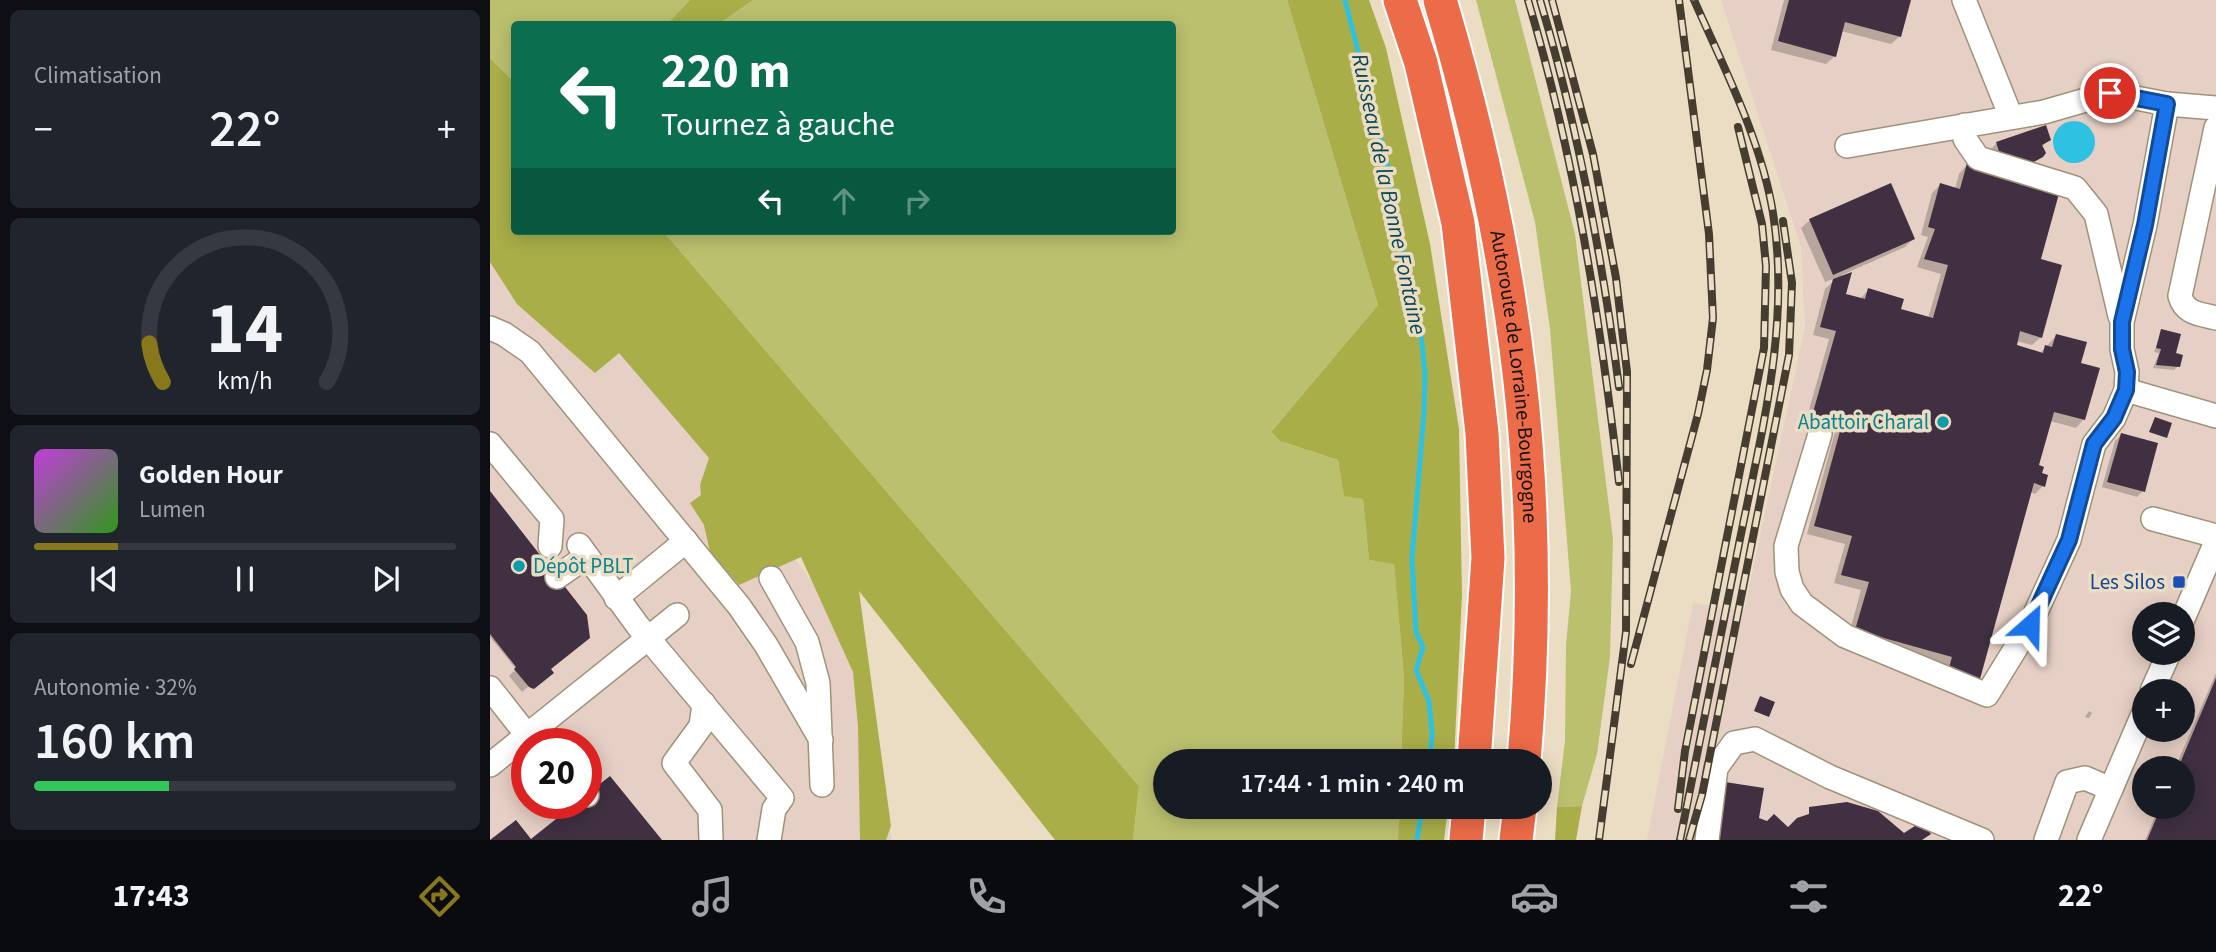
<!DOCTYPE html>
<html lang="fr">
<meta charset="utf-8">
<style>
:root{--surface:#171b24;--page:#20242c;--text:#f1f3f6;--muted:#9ea1a6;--line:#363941;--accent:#89771b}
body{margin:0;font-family:"Source Sans 3",sans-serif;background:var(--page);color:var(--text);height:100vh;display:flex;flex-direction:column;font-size:26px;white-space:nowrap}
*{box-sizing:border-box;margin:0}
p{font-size:23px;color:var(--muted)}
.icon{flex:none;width:38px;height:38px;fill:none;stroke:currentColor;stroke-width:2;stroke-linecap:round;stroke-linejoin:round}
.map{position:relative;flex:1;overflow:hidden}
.panel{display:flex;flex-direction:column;gap:10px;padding:10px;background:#0d0f14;width:490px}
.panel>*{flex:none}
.top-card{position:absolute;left:21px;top:21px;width:665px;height:214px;border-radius:7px;box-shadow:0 4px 18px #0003;background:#0b6e4f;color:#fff;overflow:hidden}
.controls{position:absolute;left:1642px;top:602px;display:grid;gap:14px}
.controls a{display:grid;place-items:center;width:63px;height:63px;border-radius:50%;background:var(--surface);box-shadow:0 4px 18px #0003;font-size:35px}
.speed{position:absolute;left:21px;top:728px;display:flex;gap:14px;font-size:35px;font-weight:700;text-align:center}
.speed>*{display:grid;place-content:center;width:91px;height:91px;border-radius:50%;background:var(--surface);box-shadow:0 4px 18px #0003;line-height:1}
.speed .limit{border:10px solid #d22;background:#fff;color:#111}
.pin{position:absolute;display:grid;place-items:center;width:60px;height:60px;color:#fff;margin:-30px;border:4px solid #fff;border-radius:50%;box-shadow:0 2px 7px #0007}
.me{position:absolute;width:77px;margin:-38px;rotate:25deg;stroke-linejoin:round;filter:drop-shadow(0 0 5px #0008)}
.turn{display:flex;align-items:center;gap:24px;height:147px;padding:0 35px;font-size:32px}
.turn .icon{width:91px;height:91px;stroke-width:2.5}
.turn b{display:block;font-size:49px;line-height:60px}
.lanes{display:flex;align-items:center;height:66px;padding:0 35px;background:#0003;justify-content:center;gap:35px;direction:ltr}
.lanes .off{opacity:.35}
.big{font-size:52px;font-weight:600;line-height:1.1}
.panel .card{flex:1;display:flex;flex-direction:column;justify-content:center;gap:10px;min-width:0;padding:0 24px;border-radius:10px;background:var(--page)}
.panel .dial{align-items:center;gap:0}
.dial svg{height:182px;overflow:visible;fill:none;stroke:var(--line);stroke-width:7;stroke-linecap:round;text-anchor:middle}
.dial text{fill:var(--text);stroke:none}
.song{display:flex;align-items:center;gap:21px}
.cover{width:84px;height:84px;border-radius:10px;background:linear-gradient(135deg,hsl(290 70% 55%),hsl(110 70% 35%))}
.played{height:7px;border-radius:4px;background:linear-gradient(90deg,var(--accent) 20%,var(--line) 20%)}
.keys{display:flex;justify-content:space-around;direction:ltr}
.heat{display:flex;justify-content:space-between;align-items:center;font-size:38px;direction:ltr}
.charge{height:10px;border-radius:5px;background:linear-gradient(90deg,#34c759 32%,var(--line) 0)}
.trip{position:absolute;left:663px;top:749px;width:399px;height:70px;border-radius:35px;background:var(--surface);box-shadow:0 4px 18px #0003;font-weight:600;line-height:70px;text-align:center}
.tab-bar{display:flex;height:112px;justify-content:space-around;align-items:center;background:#090b0e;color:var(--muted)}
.tab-bar .icon{width:49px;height:49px}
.tab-bar .active{color:var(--accent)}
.tab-bar b{font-size:32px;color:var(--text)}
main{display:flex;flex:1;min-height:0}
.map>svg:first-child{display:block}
.industrial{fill:#e6cfc4;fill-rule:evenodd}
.green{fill:#bbc06f}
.forest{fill:#a9ae49}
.water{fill:#2ec1e2}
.shadow{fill:#0003}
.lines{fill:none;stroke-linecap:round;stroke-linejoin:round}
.stream{stroke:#2ec1e2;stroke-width:5}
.building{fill:#403042}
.minor-casing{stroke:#a0927a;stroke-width:26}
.highway-casing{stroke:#fff;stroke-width:37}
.minor{stroke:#fff;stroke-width:23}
.highway{stroke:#ec6b48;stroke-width:33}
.rail-casing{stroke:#443d30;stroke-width:8}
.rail{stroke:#ebddc3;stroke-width:5;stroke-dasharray:16;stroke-linecap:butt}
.route-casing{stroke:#114b97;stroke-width:18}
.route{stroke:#1a73e8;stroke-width:12}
.culture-dot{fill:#0f9aa8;stroke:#ebddc3;stroke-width:2.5}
.transit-dot{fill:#1a4fb4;stroke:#ebddc3;stroke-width:2.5}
.labels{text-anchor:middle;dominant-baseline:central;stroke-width:7;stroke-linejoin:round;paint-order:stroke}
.street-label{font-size:21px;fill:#18130a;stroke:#ebddc3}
.culture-label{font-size:21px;fill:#0d838f;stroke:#ebddc3;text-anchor:end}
.transit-label{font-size:21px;fill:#164399;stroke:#ebddc3;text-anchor:end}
.water-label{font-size:23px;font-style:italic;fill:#0c4957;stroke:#ebddc3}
</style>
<main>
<section class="panel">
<div class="card"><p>Climatisation</p>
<div class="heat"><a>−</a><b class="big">22°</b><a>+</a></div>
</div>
<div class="card dial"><svg viewBox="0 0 100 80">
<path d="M14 69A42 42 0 1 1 86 69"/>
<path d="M14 69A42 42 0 0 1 8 52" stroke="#89771b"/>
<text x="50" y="56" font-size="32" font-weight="700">14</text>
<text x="50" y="72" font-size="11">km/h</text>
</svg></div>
<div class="card">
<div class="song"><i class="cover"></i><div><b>Golden Hour</b><p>Lumen</p></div></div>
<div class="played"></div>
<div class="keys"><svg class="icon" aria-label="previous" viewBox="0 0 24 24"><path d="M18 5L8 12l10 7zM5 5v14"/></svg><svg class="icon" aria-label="pause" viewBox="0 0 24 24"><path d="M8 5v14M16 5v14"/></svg><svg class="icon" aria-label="next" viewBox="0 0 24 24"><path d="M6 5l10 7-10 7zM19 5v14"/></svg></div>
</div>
<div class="card"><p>Autonomie · 32%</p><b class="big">160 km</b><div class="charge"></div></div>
</section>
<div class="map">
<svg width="1726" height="840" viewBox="0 0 1726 840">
<rect width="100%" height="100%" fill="#ebddc3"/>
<g class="industrial">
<path d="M1231,0H1726V840H1157L1203,603L1254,611L1315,327L1311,247ZM1654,614H1692V653H1654ZM1654,691H1692V730H1654ZM1654,768H1692V807H1654Z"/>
<path d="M0,231L196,416L354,624L402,840H0ZM37,744H96V803H37Z"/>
</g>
<g class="green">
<path d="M0,0H200L177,24H24V82L0,58Z"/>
<path d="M263,0H797L888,305L781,432L790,441L848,460L854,495L873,499L879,560L904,563L914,678L911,761H676V807H909L908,840H643L649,786L173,231H682V24H229Z"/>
<path d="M986,0H1025L1085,234L1123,539L1120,657L1107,754L1092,806L1067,807L1075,741L1076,645L1081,591L1060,329L1045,222Z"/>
</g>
<g class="forest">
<path d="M200,0H263L229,24H177Z"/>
<path d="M797,0H879L896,48L940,244L969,429L972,595L964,761H911L914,678L904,564L879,560L873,499L854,496L848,460L790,441L781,432L888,305Z"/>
<path d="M0,58L24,82V231H173L649,786L643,840H565L369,591L401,826L396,840H370L368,726L363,672L311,557L249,585L220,552L214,525L200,503L211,495L210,485L219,458L129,353L105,373L27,304L0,262Z"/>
<path d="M1092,806L1086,840H1065L1067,807Z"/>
<path d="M909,807H958L954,840H908Z"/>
</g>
<circle class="water" cx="1584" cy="142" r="21"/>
<g class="shadow">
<path d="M1294,0H1419L1410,36L1401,44L1351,31L1345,56L1336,64L1281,50Z"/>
<path d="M1555,127L1559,139L1553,146L1506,167L1500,150L1506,144Z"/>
<path d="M1477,165L1548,260L1551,337L1542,345L1526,341L1525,347L1550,353L1566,336L1589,364L1594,419L1586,428L1560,421L1547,466L1553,486L1545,494L1540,492L1488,679L1480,687L1451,679L1455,665L1358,638L1371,590L1344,583L1355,544L1317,534L1345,432L1315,424L1339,339L1323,335L1335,289L1348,277L1335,282L1311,228L1320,220L1423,239L1415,247L1352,275L1354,295L1370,299L1378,290L1409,310L1438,318L1451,274L1427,267L1438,237L1431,235L1442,193L1450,185L1465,189L1469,174Z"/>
<path d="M1672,331L1688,366L1684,370L1663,368L1669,353L1664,352Z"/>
<path d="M1631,435L1653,491L1647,497L1612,487L1625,441Z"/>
<path d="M0,494L62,673L42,689L39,686L32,692L19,676L26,669L0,637Z"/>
<path d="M1726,673V840H1655L1669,807H1692V768H1685Z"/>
<path d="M1599,711L1602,713L1599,718L1595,717Z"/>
</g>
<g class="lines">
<g class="stream">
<path d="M855,0L898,168L904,212L931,335L935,373L934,413L922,558L926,632L933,647L926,670L939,701L942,734L940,761"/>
<path d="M927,840L932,807"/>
</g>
</g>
<g class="building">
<path d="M1299,0H1421L1411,37L1355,22L1346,57L1288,41Z"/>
<path d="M1556,125L1561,140L1552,145L1556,153L1553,157L1533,168L1512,161L1506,142Z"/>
<path d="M1477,163L1570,190L1551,259L1572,265L1552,338L1530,331L1527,345L1553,353L1555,345L1562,347L1566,334L1597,342L1591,363L1610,368L1595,420L1564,412L1549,465L1554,467L1552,473L1558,475L1555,487L1544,483L1490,679L1458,671L1462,657L1365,630L1379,582L1351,575L1362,536L1324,526L1352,424L1322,416L1346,331L1330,327L1343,279L1362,272L1356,294L1375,299L1378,288L1414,299L1411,309L1443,318L1458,265L1434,259L1445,229L1438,227L1450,183L1470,189Z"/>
<path d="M1401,183L1425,239L1343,275L1319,219Z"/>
<path d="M1671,329L1691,334L1686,353L1693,355L1690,367L1666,365L1671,349L1666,348Z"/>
<path d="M1665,417L1682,423L1677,438L1659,432Z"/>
<path d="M1631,433L1668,443L1655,492L1617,482Z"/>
<path d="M0,491L97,615L100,638L61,669L64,673L44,689L39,687L24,669L26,667L0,634Z"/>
<path d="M1726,678V840H1657L1671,807H1692V768H1688Z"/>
<path d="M1270,696L1285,702L1279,717L1264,711Z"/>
<path d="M120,776L172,840H0L26,820L41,839L86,803H96V795Z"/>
<path d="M1235,782L1274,788L1269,818L1277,821L1284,814L1298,827L1307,818L1319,814V807L1357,802L1388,811L1414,833L1428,824L1435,826L1441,834L1432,840H1226Z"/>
</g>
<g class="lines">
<defs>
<g id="minor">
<path d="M1474,0L1521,117"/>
<path d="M1677,104L1726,108"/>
<path d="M1475,125V139L1488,158L1585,188L1606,214L1630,316"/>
<path d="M1726,128L1690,296C1695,314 1710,314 1726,318"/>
<path d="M0,328L14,334L40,352L249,606L276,645L331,740"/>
<path d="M1636,390L1726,416"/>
<path d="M1330,434L1296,546L1297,572L1302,589L1312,604L1355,636L1497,695L1540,625L1579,540L1604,444L1624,418L1636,390L1637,372L1632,349V322L1655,225L1677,104L1620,93L1554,112L1357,146"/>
<path d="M0,444L62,519L60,546"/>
<path d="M1663,519L1726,536"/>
<path d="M89,545L148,626L292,798L284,809L279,840"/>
<path d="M67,577L97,556"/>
<path d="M281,578L317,642L328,683L332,785"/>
<path d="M126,598L196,541"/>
<path d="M1692,621L1726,542"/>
<path d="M0,688L37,735"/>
<path d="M1662,691L1679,653"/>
<path d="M214,704L211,726L184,763L220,810L221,840"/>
<path d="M0,765L187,615"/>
<path d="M96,795H97"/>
<path d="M1217,840L1226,768L1244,743L1265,739L1340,777L1492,840"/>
<path d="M1556,840L1577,782L1595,778L1621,789"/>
<path d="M1599,840L1654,712"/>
</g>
<g id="highway">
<path d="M910,0L931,63L968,223L992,433L998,558L984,761"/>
<path id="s1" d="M950,0C1027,258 1057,492 1034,761"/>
<path d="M976,840L979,807"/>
<path d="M1026,840L1030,807"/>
</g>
</defs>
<use href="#minor" class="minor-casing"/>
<use href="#highway" class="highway-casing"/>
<use href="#minor" class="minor"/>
<use href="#highway" class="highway"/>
<defs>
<g id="rail">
<path d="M1038,0C1085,158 1110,318 1129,482"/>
<path d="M1050,0C1088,127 1112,256 1129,387"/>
<path d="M1062,0L1103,154L1126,278L1137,372L1136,632L1109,840"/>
<path d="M1141,664L1208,414L1217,370L1223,318L1219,234L1189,0"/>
<path d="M1188,809L1195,751L1274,348L1276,266L1272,224L1248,127"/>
<path d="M1190,840C1210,743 1228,646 1248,549C1270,437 1301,328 1283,213C1271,139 1234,68 1204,0"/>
<path d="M1199,840L1212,795L1299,355L1302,283L1293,221"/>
</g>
</defs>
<use href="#rail" class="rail-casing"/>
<use href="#rail" class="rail"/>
</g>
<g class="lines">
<defs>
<path id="route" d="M1540,625L1579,540L1604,444L1624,418L1636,390L1637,372L1632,349V322L1655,225L1677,104L1620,93"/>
</defs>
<use href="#route" class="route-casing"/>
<use href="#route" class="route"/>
</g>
<g class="culture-dot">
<circle cx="1453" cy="422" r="7"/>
<circle cx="29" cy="566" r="7"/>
</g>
<rect class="transit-dot" x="1682" y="575" width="14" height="14" rx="3.5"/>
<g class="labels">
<g class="street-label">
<text stroke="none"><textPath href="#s1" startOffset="385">Autoroute de Lorraine-Bourgogne</textPath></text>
</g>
<g class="culture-label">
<text x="1439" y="422">Abattoir Charal</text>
<text x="43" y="566" text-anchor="start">Dépôt PBLT</text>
</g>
<g class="transit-label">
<text x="1675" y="582">Les Silos</text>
</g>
<g class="water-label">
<text transform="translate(899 194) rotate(78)">Ruisseau de la Bonne Fontaine</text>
</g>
</g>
</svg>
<div class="controls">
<a><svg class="icon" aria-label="layers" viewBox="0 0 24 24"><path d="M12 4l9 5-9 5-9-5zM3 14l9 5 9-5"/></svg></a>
<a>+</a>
<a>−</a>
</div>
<div class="speed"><div class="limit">20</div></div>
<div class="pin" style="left:1620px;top:93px;background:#d93025"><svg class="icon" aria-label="arrive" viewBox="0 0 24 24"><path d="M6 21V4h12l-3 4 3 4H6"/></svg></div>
<svg class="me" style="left:1540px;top:625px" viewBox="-20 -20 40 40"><path d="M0-17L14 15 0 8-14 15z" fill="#1a73e8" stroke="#fff" stroke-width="4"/></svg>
<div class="trip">17:44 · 1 min · 240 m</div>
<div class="top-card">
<div class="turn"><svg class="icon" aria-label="left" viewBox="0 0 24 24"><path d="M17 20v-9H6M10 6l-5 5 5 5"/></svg><div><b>220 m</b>Tournez à gauche</div></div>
<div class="lanes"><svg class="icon" aria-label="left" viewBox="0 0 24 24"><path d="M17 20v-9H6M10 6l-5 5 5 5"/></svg><svg class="icon off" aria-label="ahead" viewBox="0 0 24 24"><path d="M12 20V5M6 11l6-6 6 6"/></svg><svg class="icon off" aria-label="right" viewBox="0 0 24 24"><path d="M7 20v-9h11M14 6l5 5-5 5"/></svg></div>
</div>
</div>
</main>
<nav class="tab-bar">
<b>17:43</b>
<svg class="icon active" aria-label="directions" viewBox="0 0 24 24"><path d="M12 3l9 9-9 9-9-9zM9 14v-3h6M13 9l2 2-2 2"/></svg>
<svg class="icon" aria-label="music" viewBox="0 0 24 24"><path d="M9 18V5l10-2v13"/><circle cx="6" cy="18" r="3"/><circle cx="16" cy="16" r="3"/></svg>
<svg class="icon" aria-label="phone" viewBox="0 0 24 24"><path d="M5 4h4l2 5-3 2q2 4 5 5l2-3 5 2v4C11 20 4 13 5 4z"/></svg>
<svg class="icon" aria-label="climate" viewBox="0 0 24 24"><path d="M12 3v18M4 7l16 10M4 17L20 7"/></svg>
<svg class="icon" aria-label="car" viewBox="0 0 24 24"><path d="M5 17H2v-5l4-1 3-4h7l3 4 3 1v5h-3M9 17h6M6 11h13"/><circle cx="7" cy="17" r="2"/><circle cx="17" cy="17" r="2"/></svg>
<svg class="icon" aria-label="filters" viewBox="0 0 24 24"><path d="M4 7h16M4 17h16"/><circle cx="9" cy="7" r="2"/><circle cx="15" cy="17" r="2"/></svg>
<b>22°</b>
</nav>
